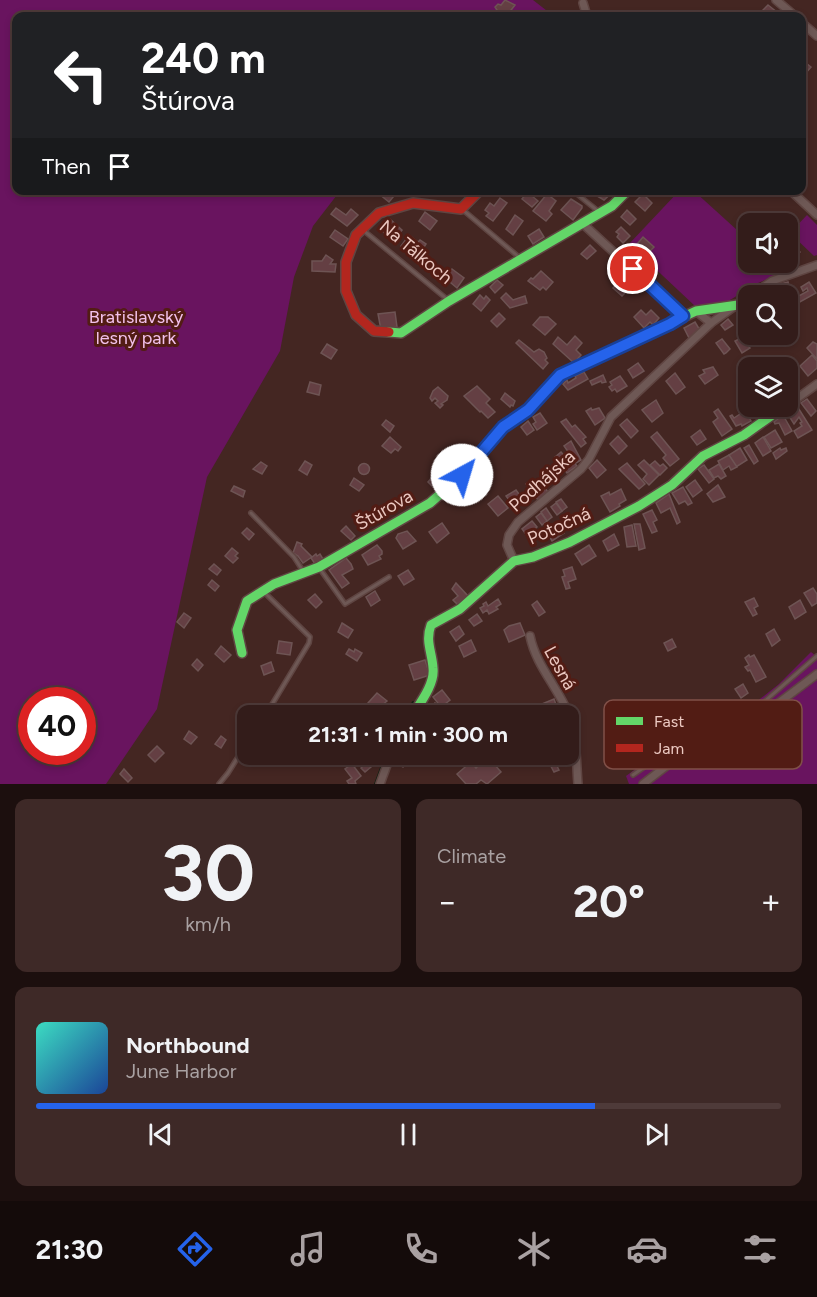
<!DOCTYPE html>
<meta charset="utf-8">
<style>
:root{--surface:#331c1a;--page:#3e2927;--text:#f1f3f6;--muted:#a9a1a2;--line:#4e3a39;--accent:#2563eb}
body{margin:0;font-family:Figtree,sans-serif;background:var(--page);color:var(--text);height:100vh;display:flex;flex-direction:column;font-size:22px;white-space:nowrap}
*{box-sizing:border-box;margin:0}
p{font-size:20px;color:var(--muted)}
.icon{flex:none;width:33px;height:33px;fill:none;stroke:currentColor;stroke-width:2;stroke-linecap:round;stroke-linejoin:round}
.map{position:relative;height:784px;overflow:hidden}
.details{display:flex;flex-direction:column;gap:15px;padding:15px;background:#1c0f0e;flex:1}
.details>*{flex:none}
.guide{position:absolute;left:12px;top:12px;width:794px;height:183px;border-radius:12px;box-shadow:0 3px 9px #0003,0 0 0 2px var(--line);background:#202124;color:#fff;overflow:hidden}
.controls{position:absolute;left:738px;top:213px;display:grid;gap:12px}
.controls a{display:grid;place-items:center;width:60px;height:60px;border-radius:12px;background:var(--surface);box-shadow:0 3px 9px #0003,0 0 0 2px var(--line);font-size:30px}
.speed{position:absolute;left:18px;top:687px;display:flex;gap:12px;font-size:30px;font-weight:700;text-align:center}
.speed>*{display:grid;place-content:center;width:78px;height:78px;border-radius:50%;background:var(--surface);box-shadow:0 3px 9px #0003,0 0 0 2px var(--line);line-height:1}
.speed .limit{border:9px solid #d22;background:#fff;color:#111}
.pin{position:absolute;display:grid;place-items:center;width:51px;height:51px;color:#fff;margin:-26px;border:3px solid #fff;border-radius:50%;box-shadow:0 2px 6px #0007}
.me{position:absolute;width:66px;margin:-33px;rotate:39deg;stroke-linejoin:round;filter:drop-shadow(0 0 4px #0008)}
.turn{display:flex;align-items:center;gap:21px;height:126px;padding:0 30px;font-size:27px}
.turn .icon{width:78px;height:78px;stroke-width:2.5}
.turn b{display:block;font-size:42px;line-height:51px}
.then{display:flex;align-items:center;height:57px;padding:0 30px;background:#0003;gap:12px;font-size:22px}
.big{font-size:45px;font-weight:700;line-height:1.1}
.details .widget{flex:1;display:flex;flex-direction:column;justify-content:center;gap:9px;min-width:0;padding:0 21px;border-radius:12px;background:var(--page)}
.details .dial{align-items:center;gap:0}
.dial b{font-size:78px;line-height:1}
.song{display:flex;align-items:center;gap:18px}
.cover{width:72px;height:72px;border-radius:9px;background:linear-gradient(135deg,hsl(170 70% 55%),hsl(220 70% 35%))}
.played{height:6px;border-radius:3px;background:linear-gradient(90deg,var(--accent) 75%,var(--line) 75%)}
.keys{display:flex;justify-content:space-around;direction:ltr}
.heat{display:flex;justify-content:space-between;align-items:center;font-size:33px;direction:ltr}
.details .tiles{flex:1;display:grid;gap:15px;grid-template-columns:1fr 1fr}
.widget:last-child{grid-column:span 2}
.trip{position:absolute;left:237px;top:705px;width:342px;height:60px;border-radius:12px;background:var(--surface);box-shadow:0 3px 9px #0003,0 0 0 2px var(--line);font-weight:700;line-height:60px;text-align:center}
.dock{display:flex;height:96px;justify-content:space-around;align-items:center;background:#140b0a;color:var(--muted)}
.dock .icon{width:42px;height:42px}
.dock .current{color:var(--accent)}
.dock b{font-size:27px;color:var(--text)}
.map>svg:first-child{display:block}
.green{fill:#69145f;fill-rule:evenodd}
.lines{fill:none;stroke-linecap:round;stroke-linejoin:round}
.stream{stroke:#132013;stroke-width:2}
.building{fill:#643f43;stroke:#6e5454;stroke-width:1.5}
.lane-casing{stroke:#5f4542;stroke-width:6}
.street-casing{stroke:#5f4542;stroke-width:10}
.fast-casing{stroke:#5f4542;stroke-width:12}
.jam-casing{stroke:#5f4542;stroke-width:12}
.lane{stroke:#6e5855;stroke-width:3}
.street{stroke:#6e5855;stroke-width:7}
.fast{stroke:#63d668;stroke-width:9}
.jam{stroke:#b3261e;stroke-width:9}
.route-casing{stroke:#184099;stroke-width:15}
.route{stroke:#2563eb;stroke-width:10}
.labels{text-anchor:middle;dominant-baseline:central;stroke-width:6;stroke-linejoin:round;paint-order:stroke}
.street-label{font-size:18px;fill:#ecc9c2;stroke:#521c14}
.park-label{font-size:18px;fill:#f2c1eb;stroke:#521c14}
.key{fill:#521c14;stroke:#805048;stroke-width:1.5}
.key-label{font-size:16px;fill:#ecc9c2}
</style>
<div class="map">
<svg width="817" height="784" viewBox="0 0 817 784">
<rect width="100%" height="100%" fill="#442622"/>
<g class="green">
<path d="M0,0H533L551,14L549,16H16V190L340,191L313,226L294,277L280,351L207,477L157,709L106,784H0ZM32,700H82V752H32Z"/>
<path d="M679,191H694L748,240V262L773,263L784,272L758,283L725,303L695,306L629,244Z"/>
<path d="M807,215L817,225V255L814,256L790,233Z"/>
<path d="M811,652L817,657V784H629L626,776L656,754L688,741L741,714L779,684Z"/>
</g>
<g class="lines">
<g class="stream">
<path d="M404,716L413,702"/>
<path d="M375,784L386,754"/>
</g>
</g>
<g class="building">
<path d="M505,0L515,5L508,14L505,11L500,16L495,13L497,10L495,7L498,4L501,5Z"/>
<path d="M768,5L782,16H767L762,11Z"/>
<path d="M801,59L811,67L804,75L801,73Z"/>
<path d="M374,190H386L394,196L389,202Z"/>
<path d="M523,190H537L532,196L538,201L532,207L522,199L526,194Z"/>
<path d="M594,190H615L604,200L592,193Z"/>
<path d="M547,194L556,201L549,211L552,214L546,221L533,211Z"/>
<path d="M643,194L652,203L645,211L635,202Z"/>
<path d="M500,198L507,203L493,221L486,216L489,213L485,210L490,203L494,206Z"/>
<path d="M571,199L582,206V208L573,220L561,210Z"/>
<path d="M336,208L346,215L351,209L358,215L347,226L331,214Z"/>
<path d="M627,210L636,219L630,225L621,217Z"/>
<path d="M425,212L437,221L430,230L419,221Z"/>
<path d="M515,215L523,221L513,235L506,229Z"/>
<path d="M390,219L402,230L394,240L382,231Z"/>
<path d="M621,227L630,236L623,243L617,237L619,234L616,232Z"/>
<path d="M539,229L544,237L533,244L528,236Z"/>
<path d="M335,230L348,239L343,246L330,237Z"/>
<path d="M409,235L418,242L420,240L426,244L415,261L411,258L413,255L401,246Z"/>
<path d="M643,237L654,247L649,252L638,243Z"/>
<path d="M590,245L596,251L587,259L581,254Z"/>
<path d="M794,246L800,252L787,267L782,262H788V252Z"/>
<path d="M326,255L333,260L330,264H336L335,272L312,271V261H322Z"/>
<path d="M452,269L464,278L457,288L445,278Z"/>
<path d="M541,271L553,282L546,290L543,287L540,290L528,281L531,278L533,279Z"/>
<path d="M623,277L631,287L622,296L613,288Z"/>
<path d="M497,280L503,285L495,293L490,287Z"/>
<path d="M788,282L790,291L779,294L777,285Z"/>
<path d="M809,282L816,293L798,303L795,298L808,291L807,288L803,291L801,287Z"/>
<path d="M506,293L513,300L525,296L527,303L510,308L501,298Z"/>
<path d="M480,295L484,299L486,296L490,300L481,311L473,304Z"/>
<path d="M641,310L646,315L651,310L659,318L653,325L650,322L644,328L634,317Z"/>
<path d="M395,312L397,327L381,330L378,314Z"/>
<path d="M499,313L505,319L497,327L491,321Z"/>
<path d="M540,317H548L556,324L545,335L533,325Z"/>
<path d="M728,319L733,325L725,330L721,325Z"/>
<path d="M747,321L748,334H758L761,338L754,344L740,326Z"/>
<path d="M695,322L701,332L689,338L684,328Z"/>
<path d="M575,336L582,343L576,350L581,355L574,363L553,344L558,337L567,345Z"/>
<path d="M743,337L750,348L742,353L735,341Z"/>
<path d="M722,339L730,349L726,353L724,354L716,343Z"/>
<path d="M519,340L534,352L539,349L544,352L547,358L545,360L548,363L543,369L516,343Z"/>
<path d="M813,342L817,344V359L807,348Z"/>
<path d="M327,344L337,350L331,359L321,353Z"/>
<path d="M812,355L817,361V368L808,376L800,366Z"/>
<path d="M638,363L644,371L633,378L628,370Z"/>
<path d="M713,367L718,375L705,384L699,376L705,373L703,370Z"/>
<path d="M584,372L588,379L568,390L563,384L567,380L568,383L576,378L575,376Z"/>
<path d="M791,372L799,382L790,386L788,383V374Z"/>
<path d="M675,373L685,387L676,394L666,381Z"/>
<path d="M603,375L606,382L602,383L601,381L592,385L590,381Z"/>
<path d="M620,376L627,386L617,392L615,389L612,391L609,387L612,385L610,382Z"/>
<path d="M310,382L321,385L319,395L307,392Z"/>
<path d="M477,386L490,399L486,403L495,412L488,418L481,411L480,412L464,396Z"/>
<path d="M438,387L448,396L447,400L441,404L443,405L440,408L435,403L438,401L435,398L432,401L430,398L433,391Z"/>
<path d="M505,393L515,401L513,406L511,405L510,407L501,399Z"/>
<path d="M807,399L816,411L811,416L801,403Z"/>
<path d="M656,400L663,413L652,422L642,410Z"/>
<path d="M752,406H759L763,412L754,417L749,410Z"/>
<path d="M797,406L812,430L798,438L794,431L802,426L800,423L802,422L799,417L794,424L787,413Z"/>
<path d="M743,407L751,421L742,426L741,424L736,426L730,416L732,415L734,418L740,414L738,410Z"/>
<path d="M591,408L592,410L599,408L605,418L595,425L586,411Z"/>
<path d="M718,409L732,429L722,436L713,422L718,418L714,412Z"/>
<path d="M540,413L547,423L537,430L533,424L536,422L533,417Z"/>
<path d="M783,415L792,431L785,435L779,423L775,424L774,422Z"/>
<path d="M566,419L572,427L575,425L586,437L583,439L586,443L581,447L561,422Z"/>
<path d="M627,419L638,431L631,438L620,425Z"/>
<path d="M386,420L394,426L390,432L382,425Z"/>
<path d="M528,421L534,430L527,435L521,427Z"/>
<path d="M700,430L706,439L697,445L691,437Z"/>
<path d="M775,430L782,442L771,448L764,437Z"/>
<path d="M657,432L679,459L670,466L663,458L666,455L651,437Z"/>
<path d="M618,436L627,446L619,454L610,444Z"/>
<path d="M390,437L401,447L398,451L395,449L391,453L382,446Z"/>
<path d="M763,437L771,451L763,456L755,443Z"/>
<path d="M571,441L581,460L576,463L564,446Z"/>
<path d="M749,445L758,461L754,464L744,448Z"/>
<path d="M740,448L747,460L736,467L729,455Z"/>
<path d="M780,448L781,450L786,448L787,451L776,459L773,453Z"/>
<path d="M561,452L568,460L570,458L577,466L567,473L555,457Z"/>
<path d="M729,455L737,467L731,470L729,466L723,470L718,461Z"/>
<path d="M597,460L606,470L597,478L589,468Z"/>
<path d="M644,460L659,475L649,485L643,479L647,474L638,465Z"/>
<path d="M305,461L312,465L307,475L299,470Z"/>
<path d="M655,461L660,466L663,464L667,468L660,475L650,465Z"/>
<path d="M261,462L267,466L262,474L253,469Z"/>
<path d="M627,463L645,484L639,489L619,469Z"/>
<circle cx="364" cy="469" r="5.5"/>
<path d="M719,464L726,476L721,479L718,476L714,478L709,470Z"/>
<path d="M704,465L714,479L709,483L698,469Z"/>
<path d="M434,475L441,481L433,487L428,482Z"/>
<path d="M354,478L364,485L359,491L350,485Z"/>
<path d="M532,480L540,491L545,488L548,492L538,500L526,484Z"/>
<path d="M695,480L702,490L693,497L686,487Z"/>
<path d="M718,485L725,497L713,502L707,494Z"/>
<path d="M234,486L245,491L243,497L231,491Z"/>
<path d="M683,487L692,503L688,505L685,501L679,504L672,493Z"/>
<path d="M621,489L626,500L619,504L620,506L610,512L601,496L609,492L610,495Z"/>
<path d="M516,490L524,501L515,508L506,496Z"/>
<path d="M669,494L680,522L677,524L670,508L661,513L656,503Z"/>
<path d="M498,496L508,508L498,516L488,504Z"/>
<path d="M561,499L567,507L562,511L556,502Z"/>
<path d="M556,503L562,511L557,515L551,507Z"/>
<path d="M546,508L552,517L547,521L541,512Z"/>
<path d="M652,510L657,520L653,522L657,531L652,533L643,514Z"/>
<path d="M541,513L547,521L542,525L536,517Z"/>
<path d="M532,521L537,527L535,529L536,531L528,537L522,529Z"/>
<path d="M442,523L449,533L437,543L429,532Z"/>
<path d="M557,524L564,533L552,541L546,531Z"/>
<path d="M634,524H640L645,548L639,550Z"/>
<path d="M632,525L636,546L627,547L624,527Z"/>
<path d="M346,526L355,536L351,540L341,531Z"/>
<path d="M247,528L254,534L249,540L242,533Z"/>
<path d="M407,531L416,541L403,549L396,538L398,534Z"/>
<path d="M614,534L619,545L608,551L603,541Z"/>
<path d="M297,542L302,544L301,546L312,557L303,563L298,556L293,553Z"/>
<path d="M377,545L382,551V554L379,556L381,559L368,565L362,555Z"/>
<path d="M589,545L596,556L582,565L575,554Z"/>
<path d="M232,548L238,553L235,556L238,558L233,563L225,556Z"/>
<path d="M316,554L317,556L320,554L323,559L315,564L311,558Z"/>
<path d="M346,558L351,564L353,569L342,575L349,583L342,588L329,570Z"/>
<path d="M214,564L221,570L217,575L209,569Z"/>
<path d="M572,567L576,579L568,582L570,588L566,589L562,577L565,576L563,570Z"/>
<path d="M408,570L414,579L404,585L398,576Z"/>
<path d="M212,580L219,586L215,591L208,585Z"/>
<path d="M456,583L468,596L457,604L453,600L458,596L452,589Z"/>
<path d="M813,588L817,594V603L812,606L804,593Z"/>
<path d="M375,591L380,600L371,606L366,597Z"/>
<path d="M315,594L322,602L316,608L308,600Z"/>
<path d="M754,598L758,606L754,608L757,614L753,616L745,602Z"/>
<path d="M498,599L501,604L496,607L498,609L489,614L487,610L483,613L480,608L484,606L483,604L486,602L488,606Z"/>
<path d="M800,600L806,612L795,619L789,607Z"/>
<path d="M537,601L545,612L539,616L532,605Z"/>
<path d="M184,613L191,618L184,628L177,622Z"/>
<path d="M477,614L482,621L474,626L469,620Z"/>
<path d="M342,623L353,630L348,638L338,632Z"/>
<path d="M520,623L525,635L509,642L504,630L509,626Z"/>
<path d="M459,626L464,634L456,641L450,632Z"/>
<path d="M774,629L780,640L772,646L766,634Z"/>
<path d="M672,639L676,647L668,651L664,643Z"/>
<path d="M471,640L476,651L464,657L459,646Z"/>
<path d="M279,641L292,643L290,655L277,653Z"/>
<path d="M221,646L231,655L224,662L215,654Z"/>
<path d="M349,649L354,652L355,649L362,653L357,661L346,654Z"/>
<path d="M749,655L750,657L754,655L766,677L756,682L750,670L748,671L745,667L749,665L745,658Z"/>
<path d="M197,659L203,665L198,671L192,665Z"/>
<path d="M425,660L430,675L414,680L409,665Z"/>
<path d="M271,662L274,671L264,675L261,666Z"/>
<path d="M743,684L748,693L741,698L735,689Z"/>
<path d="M442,690L450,700L441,707L433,697Z"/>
<path d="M377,693L387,701L381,706L379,716H364L368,703Z"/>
<path d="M554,699L560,716H545L542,704Z"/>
<path d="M435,703L442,711L438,716H434L430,711V709Z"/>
<path d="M189,731L197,737L191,744L184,739Z"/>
<path d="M221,736L226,740L221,748L215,744Z"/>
<path d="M157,746L164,753L155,762L148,755Z"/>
<path d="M262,754L269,755L266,764L260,762Z"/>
<path d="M401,754H409L403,767L397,764Z"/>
<path d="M551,754L559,770L554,772L545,755Z"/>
<path d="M487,756L501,772L487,784L481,780L476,784H466L457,774L471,762L476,768Z"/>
<path d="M373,758L377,762L365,772L361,768Z"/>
<path d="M352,764L361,776L355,781L356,784H349L347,781L352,778L345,769Z"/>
<path d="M124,769L132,778L128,782L120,774Z"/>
</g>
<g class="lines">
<defs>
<g id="lane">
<path d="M572,190L598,211"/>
<path d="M463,210L520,258"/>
<path d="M363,230L448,300"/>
<path d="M251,513L294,557L303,571"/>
<path d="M320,569L345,604L389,577"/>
<path d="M265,716L309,643L310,637L265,593"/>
<path d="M633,775L657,758L699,741L750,714L817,656"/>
<path d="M219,784L228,773L248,741"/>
</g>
<g id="street">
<path d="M776,0L795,16"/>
<path d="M583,3L587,16"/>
<path d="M801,22L817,36"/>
<path d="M790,190L817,215"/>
<path d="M582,223L683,316"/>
<path d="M751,296L772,281L817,265"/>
<path d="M696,311L711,323"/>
<path d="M788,405L817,384"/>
<path d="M514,561L507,545L509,535L518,522L581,469L589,459L611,417L711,323L748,297"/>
<path d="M530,636C536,666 558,687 569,715C577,738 576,760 578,784"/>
<path d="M380,784L391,754"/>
<path d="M643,784L669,764L722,742L756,720L817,674"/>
</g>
<g id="fast">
<path d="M389,332L401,333L449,301L612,206L628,190"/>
<path d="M242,653L237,630L247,601L274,584L319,567L430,503L462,475L503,427L528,410L560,375L696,311L738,305"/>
<path d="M412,716C420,703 435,684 433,668C432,652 425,641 431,625L460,609L514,561L533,557L570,542L639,506L672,485L703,456L744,435L785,406"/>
</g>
<path id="jam" d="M389,332L374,331L356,315L346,291V262L356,235L379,213L413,203L461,209L480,190"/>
</defs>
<use href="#lane" class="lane-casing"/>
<use href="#street" class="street-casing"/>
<use href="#fast" class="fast-casing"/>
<use href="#jam" class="jam-casing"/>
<use href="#lane" class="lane"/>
<use href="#street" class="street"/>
<use href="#fast" class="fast"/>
<use href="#jam" class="jam"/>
</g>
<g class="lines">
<defs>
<path id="route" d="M462,475L503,427L528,410L560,375L670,324L683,316L633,269"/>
</defs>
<use href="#route" class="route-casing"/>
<use href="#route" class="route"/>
</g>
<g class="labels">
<g class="street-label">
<text transform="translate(416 252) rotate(40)">Na Tálkoch</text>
<text transform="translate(542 481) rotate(-42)">Podhájska</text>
<text transform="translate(384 510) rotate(-30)">Štúrova</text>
<text transform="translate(559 526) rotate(-24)">Potočná</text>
<text transform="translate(560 668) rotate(61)">Lesná</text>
</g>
<g class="park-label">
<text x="136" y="317">Bratislavský<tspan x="136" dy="21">lesný park</tspan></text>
</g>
</g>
<rect x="604" y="700" width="198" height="69" rx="9" class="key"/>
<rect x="616" y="717" width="27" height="8" fill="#63d668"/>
<rect x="616" y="744" width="27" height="8" fill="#b3261e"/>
<g class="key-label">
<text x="654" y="727">Fast</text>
<text x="654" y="754">Jam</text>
</g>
</svg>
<div class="controls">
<a><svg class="icon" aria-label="sound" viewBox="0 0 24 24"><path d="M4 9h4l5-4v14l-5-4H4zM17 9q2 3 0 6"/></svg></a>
<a><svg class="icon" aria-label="search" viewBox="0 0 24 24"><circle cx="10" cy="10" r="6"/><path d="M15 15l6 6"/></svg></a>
<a><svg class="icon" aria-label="layers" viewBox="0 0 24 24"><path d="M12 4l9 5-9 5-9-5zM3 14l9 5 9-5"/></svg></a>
</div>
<div class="speed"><div class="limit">40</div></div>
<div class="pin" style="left:633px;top:269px;background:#d93025"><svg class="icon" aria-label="arrive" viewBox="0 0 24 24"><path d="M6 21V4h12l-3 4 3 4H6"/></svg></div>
<svg class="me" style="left:462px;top:475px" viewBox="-20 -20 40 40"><circle r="19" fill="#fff"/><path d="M0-13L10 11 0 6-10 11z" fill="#2563eb"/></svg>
<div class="trip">21:31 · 1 min · 300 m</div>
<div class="guide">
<div class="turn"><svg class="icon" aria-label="left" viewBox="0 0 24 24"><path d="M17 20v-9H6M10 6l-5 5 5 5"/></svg><div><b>240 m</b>Štúrova</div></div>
<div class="then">Then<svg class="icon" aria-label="arrive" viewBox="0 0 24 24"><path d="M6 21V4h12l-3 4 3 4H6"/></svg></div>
</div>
</div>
<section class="details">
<div class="tiles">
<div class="widget dial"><b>30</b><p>km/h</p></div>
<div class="widget"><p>Climate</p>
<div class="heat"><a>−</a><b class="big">20°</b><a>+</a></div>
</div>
<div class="widget">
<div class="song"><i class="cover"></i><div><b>Northbound</b><p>June Harbor</p></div></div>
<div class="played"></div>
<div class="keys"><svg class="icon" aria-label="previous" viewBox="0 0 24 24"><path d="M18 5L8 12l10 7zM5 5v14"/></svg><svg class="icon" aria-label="pause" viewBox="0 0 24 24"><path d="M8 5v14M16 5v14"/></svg><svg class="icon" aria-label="next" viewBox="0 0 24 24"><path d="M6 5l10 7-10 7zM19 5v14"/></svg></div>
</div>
</div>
</section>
<nav class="dock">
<b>21:30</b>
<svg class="icon current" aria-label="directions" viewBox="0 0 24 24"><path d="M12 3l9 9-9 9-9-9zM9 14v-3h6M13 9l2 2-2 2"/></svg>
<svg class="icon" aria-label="music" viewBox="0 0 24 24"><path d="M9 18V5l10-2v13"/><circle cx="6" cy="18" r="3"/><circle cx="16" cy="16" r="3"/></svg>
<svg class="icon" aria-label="phone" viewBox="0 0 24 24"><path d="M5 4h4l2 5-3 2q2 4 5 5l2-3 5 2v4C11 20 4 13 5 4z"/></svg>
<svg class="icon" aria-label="climate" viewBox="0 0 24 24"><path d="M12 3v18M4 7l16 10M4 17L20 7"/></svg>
<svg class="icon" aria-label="car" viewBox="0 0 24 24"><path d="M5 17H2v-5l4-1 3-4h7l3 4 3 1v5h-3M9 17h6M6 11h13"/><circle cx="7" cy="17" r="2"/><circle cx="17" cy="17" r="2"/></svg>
<svg class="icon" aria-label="filters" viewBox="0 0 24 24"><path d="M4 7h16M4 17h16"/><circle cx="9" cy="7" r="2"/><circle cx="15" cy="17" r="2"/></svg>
</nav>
